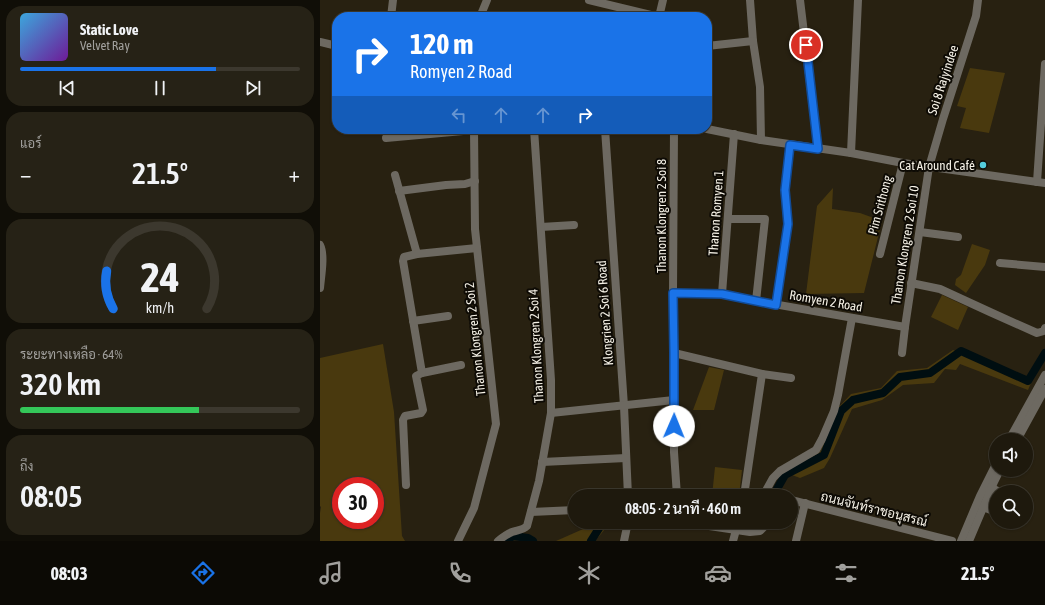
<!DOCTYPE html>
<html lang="th">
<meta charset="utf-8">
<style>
:root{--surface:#1e190d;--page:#262216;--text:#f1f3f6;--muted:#a1a09d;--line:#3c382e;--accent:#1a73e8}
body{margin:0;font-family:"Asap Condensed",Sarabun,sans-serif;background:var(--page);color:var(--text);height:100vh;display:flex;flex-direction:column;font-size:15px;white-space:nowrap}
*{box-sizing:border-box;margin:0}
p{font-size:13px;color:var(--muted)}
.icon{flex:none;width:22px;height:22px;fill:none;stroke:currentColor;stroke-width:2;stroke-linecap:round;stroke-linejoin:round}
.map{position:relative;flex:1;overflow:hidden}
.details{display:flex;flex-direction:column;gap:6px;padding:6px;background:#100e07;width:320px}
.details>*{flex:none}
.top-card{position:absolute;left:12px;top:12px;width:380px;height:122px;border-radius:16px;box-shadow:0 1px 3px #0004,0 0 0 1px var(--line);background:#1a73e8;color:#fff;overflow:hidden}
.buttons{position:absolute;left:669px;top:433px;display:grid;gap:8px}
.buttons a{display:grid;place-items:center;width:44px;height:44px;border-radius:50%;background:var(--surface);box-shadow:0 1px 3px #0004,0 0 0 1px var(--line);font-size:20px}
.speed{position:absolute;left:12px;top:477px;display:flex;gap:8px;font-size:20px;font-weight:700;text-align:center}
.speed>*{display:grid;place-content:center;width:52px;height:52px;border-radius:50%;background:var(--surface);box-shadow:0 1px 3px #0004,0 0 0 1px var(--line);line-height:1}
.speed .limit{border:6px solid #d22;background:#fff;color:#111}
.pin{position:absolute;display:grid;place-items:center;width:34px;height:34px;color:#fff;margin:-17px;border:2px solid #fff;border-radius:50%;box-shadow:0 1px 4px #0007}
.me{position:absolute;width:44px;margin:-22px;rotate:1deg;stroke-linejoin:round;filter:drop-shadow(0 0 3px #0008)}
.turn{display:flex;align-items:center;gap:14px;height:84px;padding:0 12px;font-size:18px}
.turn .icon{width:52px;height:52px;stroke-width:2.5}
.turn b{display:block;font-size:28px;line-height:34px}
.lanes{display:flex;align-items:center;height:38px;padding:0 12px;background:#0003;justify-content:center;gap:20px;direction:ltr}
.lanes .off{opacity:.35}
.big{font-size:30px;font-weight:600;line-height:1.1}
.details .tile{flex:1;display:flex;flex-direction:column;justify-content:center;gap:6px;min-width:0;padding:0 14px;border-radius:16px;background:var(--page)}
.details .dial{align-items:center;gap:0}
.dial svg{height:104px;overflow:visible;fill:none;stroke:var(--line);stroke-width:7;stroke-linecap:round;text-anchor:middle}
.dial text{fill:var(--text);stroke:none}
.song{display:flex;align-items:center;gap:12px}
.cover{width:48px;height:48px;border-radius:6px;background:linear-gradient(135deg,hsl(200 70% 55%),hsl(280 70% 35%))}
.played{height:4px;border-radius:2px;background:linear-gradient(90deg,var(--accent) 70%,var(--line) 70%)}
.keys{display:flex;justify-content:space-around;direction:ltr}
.heat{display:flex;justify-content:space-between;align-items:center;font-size:22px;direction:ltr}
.charge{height:6px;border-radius:3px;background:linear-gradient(90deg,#34c759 64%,var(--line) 0)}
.trip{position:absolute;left:248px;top:489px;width:230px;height:40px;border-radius:20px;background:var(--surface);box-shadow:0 1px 3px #0004,0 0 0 1px var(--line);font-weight:600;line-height:40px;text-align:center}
.tabs{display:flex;height:64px;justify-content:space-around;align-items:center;background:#0c0a05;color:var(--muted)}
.tabs .icon{width:28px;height:28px}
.tabs .current{color:var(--accent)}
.tabs b{font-size:18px;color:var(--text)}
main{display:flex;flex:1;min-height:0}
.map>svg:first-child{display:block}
.green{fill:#49390e;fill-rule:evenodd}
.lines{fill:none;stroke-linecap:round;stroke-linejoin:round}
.canal{stroke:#000e11;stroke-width:8}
.minor{stroke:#6d6961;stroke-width:8}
.route-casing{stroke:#114b97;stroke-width:10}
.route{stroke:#1a73e8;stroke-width:7}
.poi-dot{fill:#53cbdb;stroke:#0e0b05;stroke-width:1.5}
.labels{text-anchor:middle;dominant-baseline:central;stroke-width:4;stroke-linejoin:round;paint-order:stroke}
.street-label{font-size:13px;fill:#f6f2e7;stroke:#0e0b05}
.poi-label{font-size:13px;fill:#f6f2e7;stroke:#0e0b05;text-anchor:end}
</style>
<main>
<section class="details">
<div class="tile">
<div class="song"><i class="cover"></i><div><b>Static Love</b><p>Velvet Ray</p></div></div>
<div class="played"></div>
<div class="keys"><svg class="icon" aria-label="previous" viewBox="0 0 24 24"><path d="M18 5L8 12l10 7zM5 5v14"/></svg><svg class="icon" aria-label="pause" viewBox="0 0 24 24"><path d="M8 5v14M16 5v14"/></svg><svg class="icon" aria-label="next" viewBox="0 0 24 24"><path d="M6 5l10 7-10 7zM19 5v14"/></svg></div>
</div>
<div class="tile"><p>แอร์</p>
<div class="heat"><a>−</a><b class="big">21.5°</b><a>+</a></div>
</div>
<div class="tile dial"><svg viewBox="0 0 100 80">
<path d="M14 69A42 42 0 1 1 86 69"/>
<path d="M14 69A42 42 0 0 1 9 40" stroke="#1a73e8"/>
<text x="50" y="56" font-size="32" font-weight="700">24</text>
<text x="50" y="72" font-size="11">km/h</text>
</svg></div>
<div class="tile"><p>ระยะทางเหลือ · 64%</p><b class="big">320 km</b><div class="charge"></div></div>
<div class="tile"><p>ถึง</p><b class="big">08:05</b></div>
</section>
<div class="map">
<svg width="725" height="541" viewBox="0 0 725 541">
<rect width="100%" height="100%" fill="#282111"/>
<g class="green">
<path d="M650,68L685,73L669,133L640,128L646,108L637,106Z"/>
<path d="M513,188L512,209L540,213L562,221L544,293L486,294L497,206Z"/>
<path d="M652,244L670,250L665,265L646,293L635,285L636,279L641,275Z"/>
<path d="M622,295L648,307L638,330L611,317Z"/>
<path d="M63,344L74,412L82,536L85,541H0V513L1,507L0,506V358ZM21,486H55V520H21Z"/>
<path d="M633,350L711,383L708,390L640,364L636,370L625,369L614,383L583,385L562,400L532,409L510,458L504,468L480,478L464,472L500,452L518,408L531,394L561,388L577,371L607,368Z"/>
<path d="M389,367L404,370L394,410H373Z"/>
<path d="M395,467L422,470L419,496H392Z"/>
<path d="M279,522H291L275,541H236Z"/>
</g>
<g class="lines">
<g class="canal">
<path d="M453,496L465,475L504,455L521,411L533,400L563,393L580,377L610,373L641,351L708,381L725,353"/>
<path d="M186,541L193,536L208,538L213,541"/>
<path d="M271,541L283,522"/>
</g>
<g class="minor">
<path d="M269,0L339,17L343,0"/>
<path d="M430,0L433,41L440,87L441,140"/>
<path d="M480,0L498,149"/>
<path d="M71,17L73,0"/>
<path d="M160,17L167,0"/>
<path d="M0,42L17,46"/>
<path d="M387,46L433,41"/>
<path d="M285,129L304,406L308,496"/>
<path d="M354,129L353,293L354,353V452L357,496"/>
<path d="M387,129L441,140L531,153L583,163L725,183"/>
<path d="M66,138L154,130"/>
<path d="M531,153L538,0"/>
<path d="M75,175L97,254"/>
<path d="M717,182L725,64"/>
<path d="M79,191L126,185L145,184L155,181"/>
<path d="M408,219H445L436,301"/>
<path d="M221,227L254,225"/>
<path d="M600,232L638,237"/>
<path d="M0,245C5,255 1,276 0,288"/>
<path d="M560,254L583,163"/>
<path d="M680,263L725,267"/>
<path d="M591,283L620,289L670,312L717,333L724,331L725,328"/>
<path d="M353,293L402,294L436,301L585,327"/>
<path d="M402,294L414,134"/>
<path d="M456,305L468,224L465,190L470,145"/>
<path d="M93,321L128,316"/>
<path d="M354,353L442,374L424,496"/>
<path d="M582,353L585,327L609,167L623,119L656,16L658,0"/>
<path d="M102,373L141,365"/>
<path d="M442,374L471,378"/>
<path d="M231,413L354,400"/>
<path d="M689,440L725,375"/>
<path d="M697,440L725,389"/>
<path d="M222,462L306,458"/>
<path d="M86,485L83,420L85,416L101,413L103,410L96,376L102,373L83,261L84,257L97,254L157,248"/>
<path d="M671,488L680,492"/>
<path d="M443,496L453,478L460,471L496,450L502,439L514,411L518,395L532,318"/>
<path d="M471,500L632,541"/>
<path d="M663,507L676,512"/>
<path d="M211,512L255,510"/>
<path d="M362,522L430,532L440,531L449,522"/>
<path d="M138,541L154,508L176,424L155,229L154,129"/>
<path d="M178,541C183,537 187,534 192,532C198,530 203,530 207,526L219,481L231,413V380L214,129"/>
<path d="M304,541L308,522"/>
<path d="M413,541L416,530"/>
<path d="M476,541L485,503"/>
<path d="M641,541L660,496L676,464"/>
<path d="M649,541L674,482L680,470"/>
</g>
</g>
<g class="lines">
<defs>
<path id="route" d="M354,426V353L353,293L402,294L456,305L468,224L465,190L470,145L498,149L486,45"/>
</defs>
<use href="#route" class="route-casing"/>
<use href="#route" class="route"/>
</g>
<circle class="poi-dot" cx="663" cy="165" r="4"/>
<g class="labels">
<g class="street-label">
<text transform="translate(623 80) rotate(-72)">Soi 8 Rajyindee</text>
<text transform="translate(560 205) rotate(-75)">Pim Srithong</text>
<text transform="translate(396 213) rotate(-86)">Thanon Romyen 1</text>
<text transform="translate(341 216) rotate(-90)">Thanon Klongren 2 Soi 8</text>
<text transform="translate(585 245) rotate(-81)">Thanon Klongren 2 Soi 10</text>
<text transform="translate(506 301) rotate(10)">Romyen 2 Road</text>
<text transform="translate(285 313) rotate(-94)">Klongrien 2 Soi 6 Road</text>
<text transform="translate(155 339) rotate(-96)">Thanon Klongren 2 Soi 2</text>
<text transform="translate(216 346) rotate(-93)">Thanon Klongren 2 Soi 4</text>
<text transform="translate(554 509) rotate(14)">ถนนจันท์ราชอนุสรณ์</text>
</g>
<g class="poi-label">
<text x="655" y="165">Cat Around Café</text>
</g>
</g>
</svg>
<div class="buttons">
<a><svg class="icon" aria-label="sound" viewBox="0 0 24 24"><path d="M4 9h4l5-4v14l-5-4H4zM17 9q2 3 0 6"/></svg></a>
<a><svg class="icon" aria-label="search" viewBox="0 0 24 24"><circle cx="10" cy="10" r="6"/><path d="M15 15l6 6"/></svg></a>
</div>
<div class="speed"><div class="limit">30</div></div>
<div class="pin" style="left:486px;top:45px;background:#d93025"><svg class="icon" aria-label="arrive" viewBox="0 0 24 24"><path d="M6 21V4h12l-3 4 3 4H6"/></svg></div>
<svg class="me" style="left:354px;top:426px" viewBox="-20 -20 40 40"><circle r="19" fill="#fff"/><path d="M0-13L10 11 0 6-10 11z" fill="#1a73e8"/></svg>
<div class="trip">08:05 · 2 นาที · 460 m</div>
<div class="top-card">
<div class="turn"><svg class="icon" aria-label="right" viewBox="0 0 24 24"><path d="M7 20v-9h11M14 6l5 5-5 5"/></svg><div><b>120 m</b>Romyen 2 Road</div></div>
<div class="lanes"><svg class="icon off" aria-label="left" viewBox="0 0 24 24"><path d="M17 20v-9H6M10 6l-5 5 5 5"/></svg><svg class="icon off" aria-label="ahead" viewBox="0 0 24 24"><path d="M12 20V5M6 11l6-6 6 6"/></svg><svg class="icon off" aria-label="ahead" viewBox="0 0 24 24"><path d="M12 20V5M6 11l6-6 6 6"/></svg><svg class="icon" aria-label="right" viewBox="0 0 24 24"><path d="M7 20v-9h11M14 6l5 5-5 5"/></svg></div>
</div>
</div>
</main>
<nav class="tabs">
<b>08:03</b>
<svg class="icon current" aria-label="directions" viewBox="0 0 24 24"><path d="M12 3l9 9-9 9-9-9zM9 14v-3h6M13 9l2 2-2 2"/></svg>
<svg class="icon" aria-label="music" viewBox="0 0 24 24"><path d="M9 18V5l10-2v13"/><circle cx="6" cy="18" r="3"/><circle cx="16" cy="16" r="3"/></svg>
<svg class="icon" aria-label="phone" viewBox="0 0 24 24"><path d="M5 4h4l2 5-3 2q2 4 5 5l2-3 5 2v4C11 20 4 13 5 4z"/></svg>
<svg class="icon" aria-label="climate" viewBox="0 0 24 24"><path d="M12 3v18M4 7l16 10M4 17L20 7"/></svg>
<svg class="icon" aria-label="car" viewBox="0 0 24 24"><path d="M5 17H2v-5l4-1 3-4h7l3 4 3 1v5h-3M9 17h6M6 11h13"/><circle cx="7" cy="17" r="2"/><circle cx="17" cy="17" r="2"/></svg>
<svg class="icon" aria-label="filters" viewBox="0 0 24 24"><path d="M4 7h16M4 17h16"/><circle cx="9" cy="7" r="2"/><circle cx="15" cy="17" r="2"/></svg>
<b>21.5°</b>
</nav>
